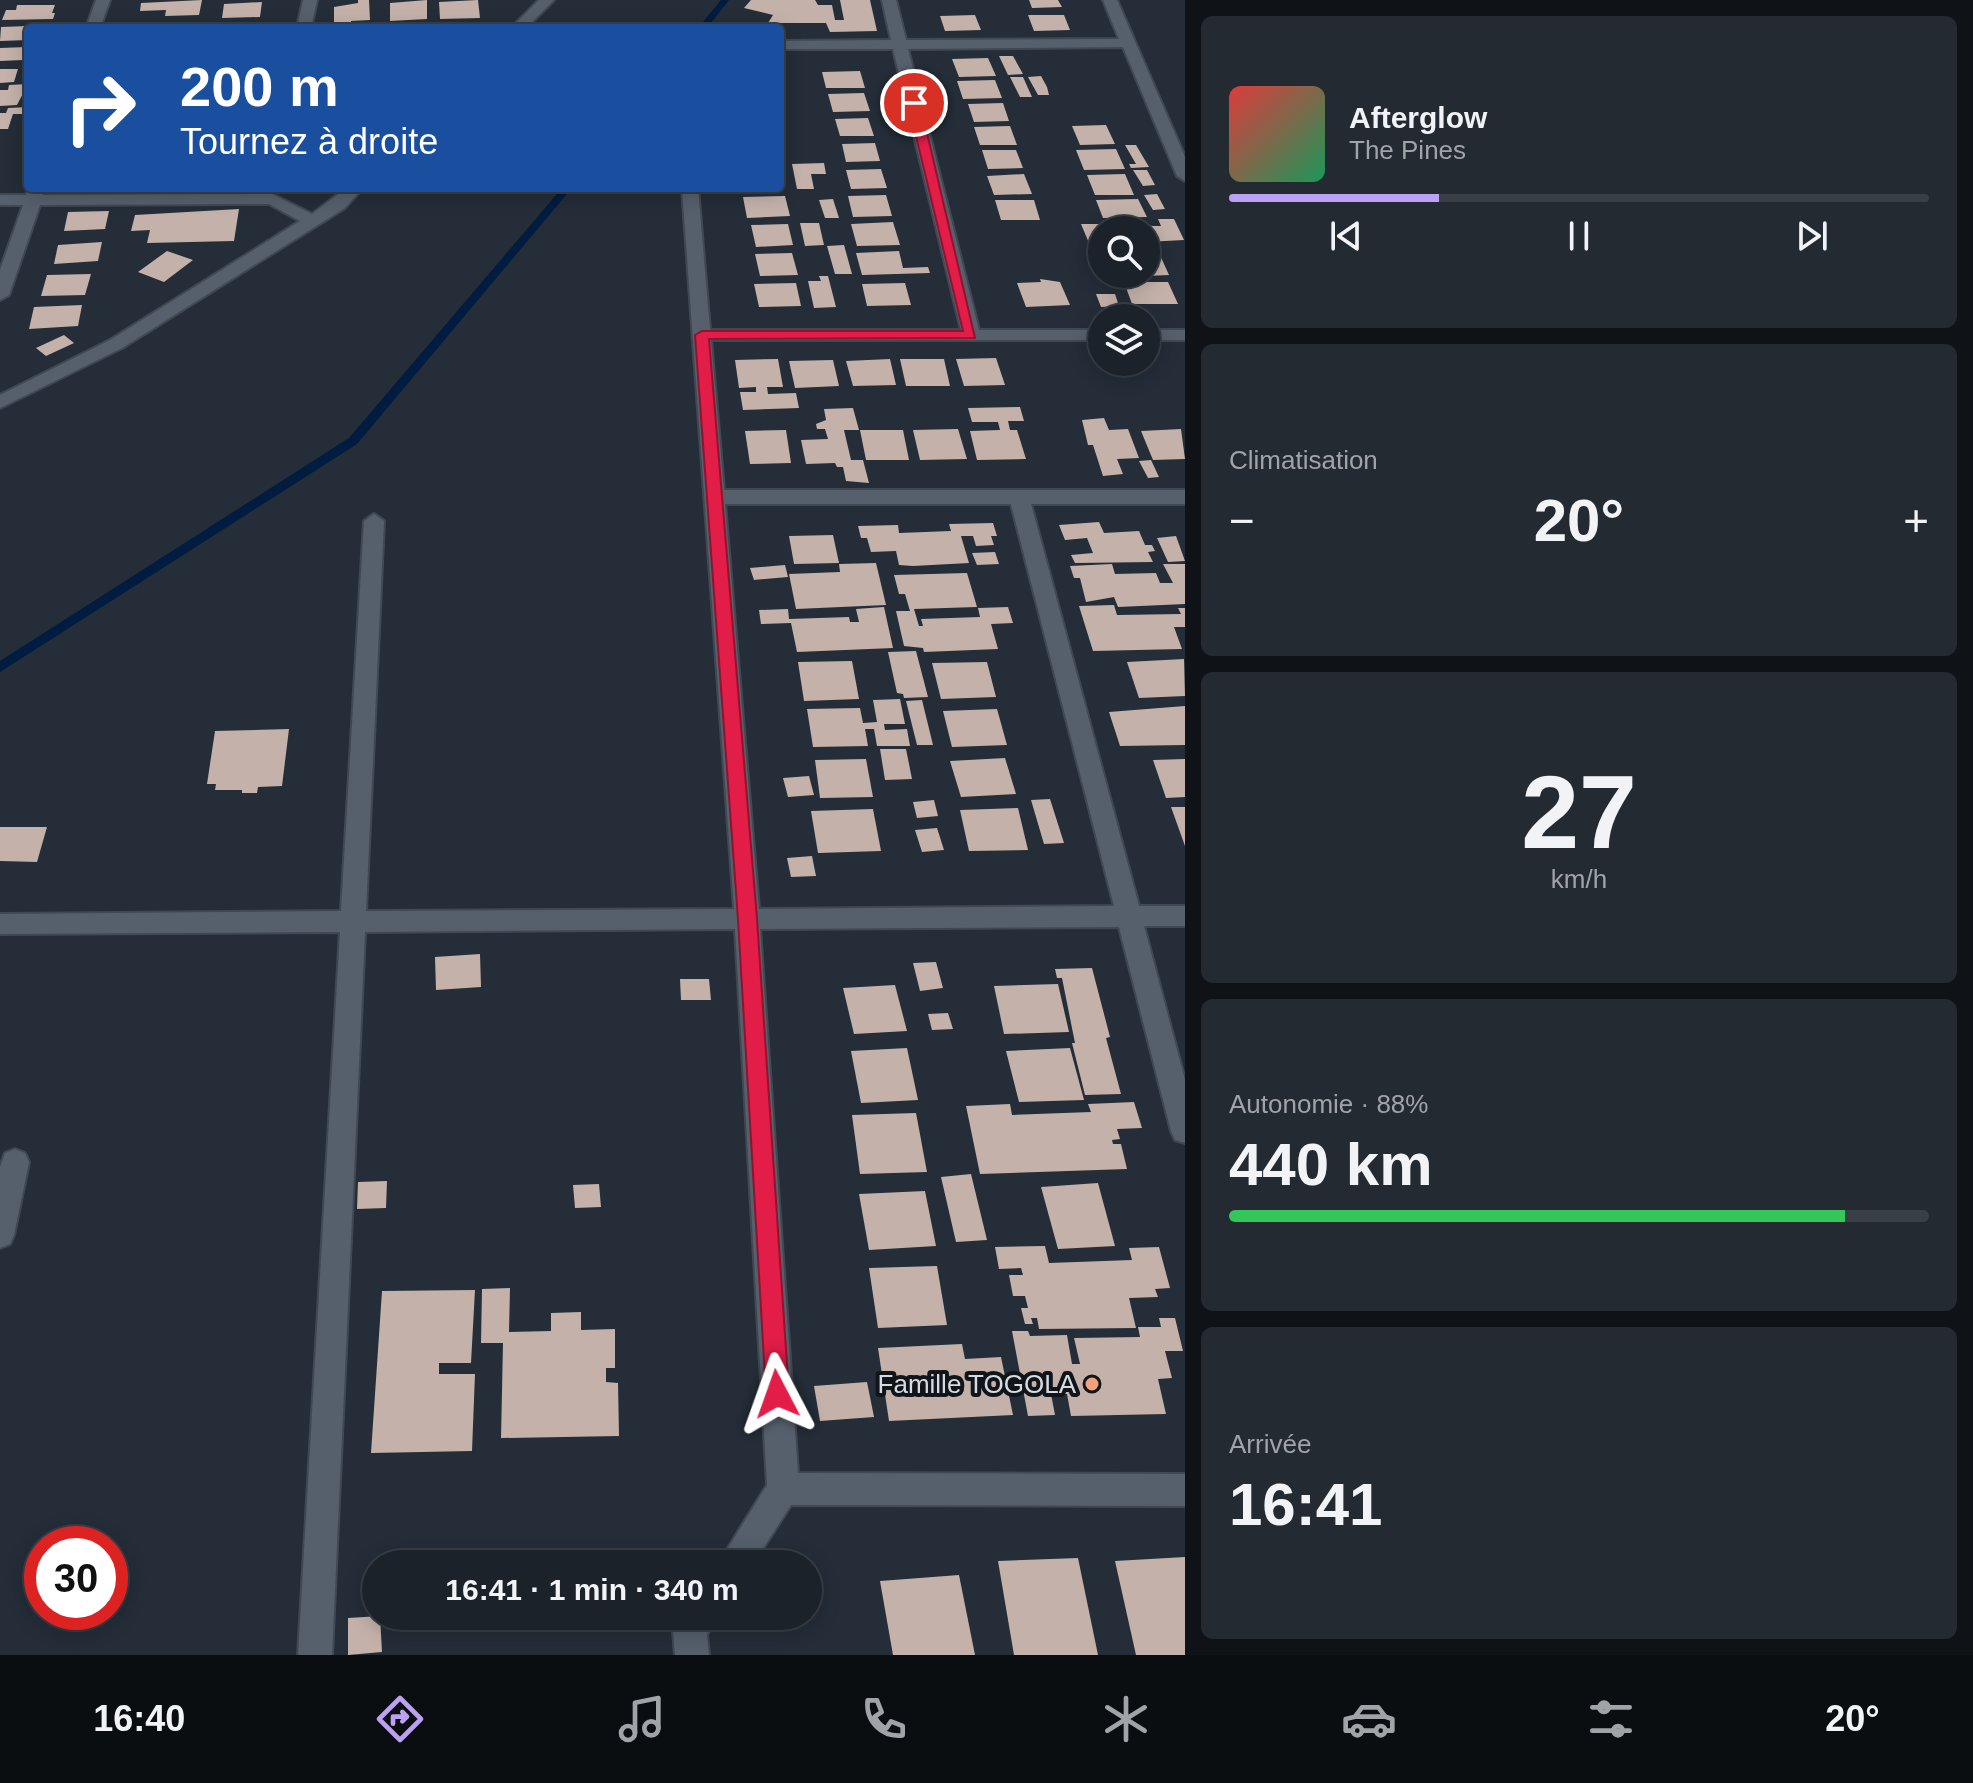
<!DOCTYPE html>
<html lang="fr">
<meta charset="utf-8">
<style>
:root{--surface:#1b222a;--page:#242a32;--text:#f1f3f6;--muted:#a0a4a8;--line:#393f47;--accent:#bca0f2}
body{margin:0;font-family:Arial,sans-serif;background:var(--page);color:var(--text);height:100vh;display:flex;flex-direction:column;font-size:30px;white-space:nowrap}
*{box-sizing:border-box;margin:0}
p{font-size:26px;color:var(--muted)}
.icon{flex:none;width:44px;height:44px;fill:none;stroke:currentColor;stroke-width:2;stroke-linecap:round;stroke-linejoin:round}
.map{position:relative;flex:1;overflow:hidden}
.side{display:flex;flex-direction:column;gap:16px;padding:16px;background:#0f1317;width:788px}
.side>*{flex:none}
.banner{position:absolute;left:24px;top:24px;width:760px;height:168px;border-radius:8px;box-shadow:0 4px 20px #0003,0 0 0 2px var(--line);background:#1a4fa0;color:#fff;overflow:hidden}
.tools{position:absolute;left:1088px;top:216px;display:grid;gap:16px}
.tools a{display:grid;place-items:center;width:72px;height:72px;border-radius:50%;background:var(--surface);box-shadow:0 4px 20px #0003,0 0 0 2px var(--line);font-size:40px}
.speed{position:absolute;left:24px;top:1526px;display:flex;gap:16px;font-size:40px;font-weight:700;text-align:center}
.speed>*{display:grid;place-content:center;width:104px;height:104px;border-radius:50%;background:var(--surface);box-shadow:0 4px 20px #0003,0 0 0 2px var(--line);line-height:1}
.speed .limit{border:12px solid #d22;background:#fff;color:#111}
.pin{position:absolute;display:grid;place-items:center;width:68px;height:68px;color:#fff;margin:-34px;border:4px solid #fff;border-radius:50%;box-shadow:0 2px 8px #0007}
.me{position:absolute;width:88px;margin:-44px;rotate:356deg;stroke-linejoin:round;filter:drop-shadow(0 0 6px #0008)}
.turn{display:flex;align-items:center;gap:28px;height:168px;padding:0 24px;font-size:36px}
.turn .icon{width:104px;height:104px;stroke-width:2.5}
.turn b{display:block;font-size:56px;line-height:68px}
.big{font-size:60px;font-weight:600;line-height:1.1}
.side .card{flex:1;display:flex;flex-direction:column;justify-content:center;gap:12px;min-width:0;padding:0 28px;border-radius:12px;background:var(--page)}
.side .dial{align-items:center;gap:0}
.dial b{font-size:104px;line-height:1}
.song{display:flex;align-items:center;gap:24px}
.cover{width:96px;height:96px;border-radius:12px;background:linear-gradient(135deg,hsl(0 70% 55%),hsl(150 70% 35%))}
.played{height:8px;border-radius:4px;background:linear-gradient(90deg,var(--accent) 30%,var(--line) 30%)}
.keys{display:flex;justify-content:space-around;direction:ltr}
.heat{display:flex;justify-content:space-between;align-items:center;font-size:44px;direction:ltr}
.charge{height:12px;border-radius:6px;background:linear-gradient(90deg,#34c759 88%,var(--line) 0)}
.trip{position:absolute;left:362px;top:1550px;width:460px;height:80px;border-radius:40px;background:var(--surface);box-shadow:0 4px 20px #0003,0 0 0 2px var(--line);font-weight:600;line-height:80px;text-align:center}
.dock{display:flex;height:128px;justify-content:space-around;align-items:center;background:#0b0e11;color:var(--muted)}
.dock .icon{width:56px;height:56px}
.dock .active{color:var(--accent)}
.dock b{font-size:36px;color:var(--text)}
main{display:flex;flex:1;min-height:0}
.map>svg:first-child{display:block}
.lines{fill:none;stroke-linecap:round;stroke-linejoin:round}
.stream{fill:#001c40;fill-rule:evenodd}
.building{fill:#c4b2aa}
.minor-casing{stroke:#414852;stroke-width:4}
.minor{fill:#56606d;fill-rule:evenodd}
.route{fill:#e11d48;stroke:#92132f;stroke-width:2}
.poi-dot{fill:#f1a27b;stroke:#11151a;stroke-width:3}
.labels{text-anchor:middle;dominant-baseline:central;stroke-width:8;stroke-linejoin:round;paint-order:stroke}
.near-poi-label{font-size:26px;fill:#d5dbe2;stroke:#11151a;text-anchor:end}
</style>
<main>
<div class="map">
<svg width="1185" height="1655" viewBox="0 0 1185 1655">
<rect width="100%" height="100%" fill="#242d38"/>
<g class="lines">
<g class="stream">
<path d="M721,0H729L707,28H698Z"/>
<path d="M562,188H572L357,444L0,672V661L349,438Z"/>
</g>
</g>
<g class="building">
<path d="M202,0L199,15L165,16L166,10L140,11L141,3Z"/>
<path d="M358,0H369L370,20L351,21V28H334V7L358,3Z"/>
<path d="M427,0V19L390,21V3Z"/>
<path d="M478,0L480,18L440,19L439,2Z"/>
<path d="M751,0H815L818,5H832L835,20H844L840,0H870L877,31L830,32L826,23H768L773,15L744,8Z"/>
<path d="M1029,0H1058L1062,7L1032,8Z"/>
<path d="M262,2L260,17L222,18L224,4Z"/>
<path d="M17,5H55L52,13H55L53,19L2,20L6,10H16Z"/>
<path d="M975,15L981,30L945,31L940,16Z"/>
<path d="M1028,15H1064L1070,30L1034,31Z"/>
<path d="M258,22L257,28H201L209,23Z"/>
<path d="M28,26V40L0,41L1,27Z"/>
<path d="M27,47L23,60L0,61V48Z"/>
<path d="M999,56H1013L1023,74L1008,75Z"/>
<path d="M988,58L996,76L959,77L952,59Z"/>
<path d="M0,69H18L14,82L0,83Z"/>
<path d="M860,71L865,88H826L822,72Z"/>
<path d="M1041,76L1047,87L1049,95H1038L1028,77Z"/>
<path d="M1010,77H1023L1032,97H1020Z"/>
<path d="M995,80L1002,98L963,99L957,81Z"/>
<path d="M28,84L17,105L0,106V90H8L9,85Z"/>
<path d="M864,93L870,111L833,112L828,94Z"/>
<path d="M1003,103L1009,121L974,122L968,104Z"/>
<path d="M28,107L26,114H13L8,129H0V113H6L8,108Z"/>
<path d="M868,118L874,136H840L835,119Z"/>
<path d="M1106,125L1115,144L1080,145L1072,126Z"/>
<path d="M1010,126L1017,145H980L974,127Z"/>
<path d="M875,143L880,161L846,162L842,144Z"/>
<path d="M1125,145H1136L1149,167L1131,168L1129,164H1136Z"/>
<path d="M1116,149L1125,169L1084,170L1076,150Z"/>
<path d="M982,150H1016L1023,168L988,169Z"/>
<path d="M824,163L826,174H811L814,189H797L792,164Z"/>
<path d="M881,169L887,188L851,189L846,170Z"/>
<path d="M1133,170H1147L1155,185L1143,186Z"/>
<path d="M1024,174L1032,194L994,195L987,176Z"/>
<path d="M1125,174L1134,195H1095L1087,175Z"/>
<path d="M1157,194L1165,209L1153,210L1144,195Z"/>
<path d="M886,195L892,216L853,217L848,196Z"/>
<path d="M785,196L790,216L747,218L743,197Z"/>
<path d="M833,199L839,218H825L819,200Z"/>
<path d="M1138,199L1147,217L1103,218L1096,200Z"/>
<path d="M995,200H1034L1040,220H1001Z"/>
<path d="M239,209L234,241L147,243L150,230L131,231L135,215Z"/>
<path d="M109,211L105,229L64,231L68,212Z"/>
<path d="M1139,218L1142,225L1154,226H1161L1158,219H1174L1184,240L1146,242V230H1102V243H1089L1081,224H1125L1123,219Z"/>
<path d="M893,222L900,245L857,246L851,224Z"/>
<path d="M800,223H819L824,245L805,246Z"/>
<path d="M788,224L793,245L756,247L751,225Z"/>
<path d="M102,242L98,261L54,264L58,245Z"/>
<path d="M844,245L852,274H835L827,246Z"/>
<path d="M167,251L193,260L164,282L138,272Z"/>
<path d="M899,251L903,268L928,267L930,273L862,275L856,253Z"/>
<path d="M792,253L798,275L760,276L755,254Z"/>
<path d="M1146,253H1159L1169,275L1146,276Z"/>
<path d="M91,274L85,295L41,296L47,275Z"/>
<path d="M819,276H828L836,307L814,308L808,281H821Z"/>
<path d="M1040,279L1060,282L1070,305L1026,307L1017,283L1041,282Z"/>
<path d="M1124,282H1168L1178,304H1132Z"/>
<path d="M796,283L801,306L759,307L754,284Z"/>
<path d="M905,283L911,305L867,306L862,284Z"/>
<path d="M1096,294H1115L1119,306L1101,307Z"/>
<path d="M82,305L78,326L29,329L34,307Z"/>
<path d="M64,335L74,343L46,356L36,348Z"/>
<path d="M996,358L1005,385L964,386L956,359Z"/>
<path d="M778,359L783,387H767L768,394L796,393L799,408L743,410L740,392H756V387L739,388L735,360Z"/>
<path d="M890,359L896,385L853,386L846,361Z"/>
<path d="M900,359H944L950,386H906Z"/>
<path d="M833,360L839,386L795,388L789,361Z"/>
<path d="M1020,407L1024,421H1008L1010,430H1017L1026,459L977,460L970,431L1000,430L998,422H972L968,408Z"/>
<path d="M853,408L859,430H844L851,460H863L869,483L846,481L843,467H837L835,463L806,464L801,440L828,439L825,429H817L816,424L826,420L824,409Z"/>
<path d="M1104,418L1109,430L1128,429L1139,458L1117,459L1123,474L1103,476L1093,445H1088L1082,420Z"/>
<path d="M958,429L967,459L920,460L913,430Z"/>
<path d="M1181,429L1185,459L1153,460L1141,431Z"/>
<path d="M786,430L791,463L750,464L745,431Z"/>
<path d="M860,430H903L909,460H866Z"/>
<path d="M1151,460L1159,477L1148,478L1139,461Z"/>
<path d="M1099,522L1104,533L1139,531L1145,545H1152L1155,551L1148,552L1153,562L1075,563L1071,555L1093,553L1087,538L1065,540L1059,525Z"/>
<path d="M993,523L997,536H991L994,545L976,546L973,536H961L969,563L913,566L899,565L896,551L871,552L867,538H861L858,526L898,525L899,533L951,531L949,524Z"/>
<path d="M833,535L839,563L794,564L789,536Z"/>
<path d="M1176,536L1185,561L1168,562L1157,538Z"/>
<path d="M995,552L999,564L977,565L972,553Z"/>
<path d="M876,563L886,605L796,609L789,574L840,572L839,564Z"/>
<path d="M1112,564L1115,574L1156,573L1160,583H1173L1163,564H1185V604L1118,607L1114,597L1086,602L1080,578H1074L1070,566Z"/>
<path d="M785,565L788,577L754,580L750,568Z"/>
<path d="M967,573L977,607L914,609L919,626H923L921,619L980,617L978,608L1008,607L1013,623L991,624L998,649L924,652L923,648L904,646L896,611H910L905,594H899L894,575Z"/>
<path d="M1114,605L1117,615L1181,614L1178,608H1185V627H1174L1182,649L1093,651L1079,606Z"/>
<path d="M884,607L893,648L797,652L791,623L761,624L759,610L788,609L789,619L849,617L850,622H859L856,609Z"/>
<path d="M916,651L928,697L904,698L903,694L897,693L888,652Z"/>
<path d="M1184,659L1185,696L1139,698L1127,662Z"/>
<path d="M852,661L859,699L804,701L798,662Z"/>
<path d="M987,662L996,697L941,699L932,663Z"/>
<path d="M900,699L905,724H884L885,730L907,729L910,746H877L874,729H865L868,746L813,747L807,709L860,708L863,723L877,722L873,700Z"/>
<path d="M922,700L933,745H917L906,701Z"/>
<path d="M1185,706V745L1120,746L1109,712Z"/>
<path d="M997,709L1007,745L952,747L943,711Z"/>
<path d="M289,729L282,786L258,787L257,793H242V790H215L216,784H207L215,731Z"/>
<path d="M880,749H906L912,779L885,780Z"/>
<path d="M1005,758L1016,794L961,797L950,761Z"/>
<path d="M866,759L873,797L820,798L815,760Z"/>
<path d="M1185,759V797L1166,798L1153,760Z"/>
<path d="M809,776L814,795L788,797L783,778Z"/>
<path d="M1050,799L1064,843L1044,844L1031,800Z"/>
<path d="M934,800L938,816L917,818L913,802Z"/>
<path d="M1171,807H1185V846Z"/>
<path d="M1018,808L1028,850L969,851L960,810Z"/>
<path d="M873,809L881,851L818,853L811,811Z"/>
<path d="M0,827H47L37,862L0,861Z"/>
<path d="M937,828L944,850L922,852L915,830Z"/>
<path d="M812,856L816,876L791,877L787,858Z"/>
<path d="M480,954L481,987L436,990L435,957Z"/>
<path d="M936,962L943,988L920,991L913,963Z"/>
<path d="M1092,968L1110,1037L1106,1038L1121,1094L1085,1095L1072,1043H1075L1062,978H1057L1055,969Z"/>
<path d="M680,979H709L711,1000H681Z"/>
<path d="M1058,984L1069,1032L1004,1034L994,986Z"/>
<path d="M895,985L907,1031L854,1034L843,988Z"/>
<path d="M948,1013L953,1029L932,1030L928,1014Z"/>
<path d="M907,1048L918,1100L861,1103L851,1051Z"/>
<path d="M1070,1048L1084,1100L1019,1102L1006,1051Z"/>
<path d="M1134,1102L1142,1128L1117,1129L1120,1139L1112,1140L1113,1144H1121L1127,1169L980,1174L966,1106L1010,1104L1012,1115L1091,1112L1088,1104Z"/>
<path d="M916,1113L927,1172L860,1174L852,1115Z"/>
<path d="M971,1174L987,1240L956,1242L941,1177Z"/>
<path d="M387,1181L386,1208L357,1209L358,1182Z"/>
<path d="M1098,1183L1115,1246L1058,1249L1041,1187Z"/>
<path d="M599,1184L601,1207L575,1208L573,1185Z"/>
<path d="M925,1191L936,1246L869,1250L859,1194Z"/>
<path d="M1045,1246L1049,1263L1132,1260L1129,1248L1159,1247L1170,1288L1155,1289L1158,1297L1129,1298L1136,1328L1039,1329L1037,1318H1031L1033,1324H1025L1021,1308H1028L1025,1296H1013L1009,1275H1023L1021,1268L999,1269L995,1247Z"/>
<path d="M937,1266L947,1325L878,1328L869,1268Z"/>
<path d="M510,1288L509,1332L551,1331V1313L581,1312V1330L615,1329V1368H606V1382L618,1383L619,1436L501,1438L503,1343H481L482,1289Z"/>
<path d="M475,1290L471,1363H439V1374H475L472,1451L371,1453L382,1291Z"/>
<path d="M1159,1318H1175L1183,1351H1165L1172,1378L1158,1379L1166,1414L1071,1416L1067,1394H1051L1055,1415L1028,1416L1012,1331H1028L1030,1336L1067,1335L1072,1364H1080L1074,1338L1140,1337L1138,1327H1161Z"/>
<path d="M962,1344L965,1359L1001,1357L1013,1415L889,1421L878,1348Z"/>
<path d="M867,1382L874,1417L820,1421L814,1386Z"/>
<path d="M1185,1557V1655H1136L1115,1561Z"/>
<path d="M1078,1558L1098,1655H1014L998,1561Z"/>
<path d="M959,1575L975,1655H893L880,1581Z"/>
<path d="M380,1616L382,1652L348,1655V1618Z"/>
</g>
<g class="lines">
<defs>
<g id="minor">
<path d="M96,0H110L100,28H86Z"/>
<path d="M303,0H317L311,28H297Z"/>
<path d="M539,0H554L526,28H511Z"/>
<path d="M882,0H896L906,40L1119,39L1103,0H1117L1185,157V181L1177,176L1123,47L908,49L979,330H1102V340H711L724,490H1185V504H1031L1139,906H1185V926H1144L1185,1080V1143L1175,1140L1171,1131L1119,927L760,929L798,1473L1185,1474V1506L791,1505L753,1564H718L767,1485L735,929L365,932L332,1655H298L340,932L0,934V914L341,911L364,521L374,514L384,521L366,911L734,909L682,188H698L710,330H961L893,49H780V41L891,40ZM725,504H1011L1114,906L759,909Z"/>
<path d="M29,188H45L43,195L272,194L312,214L346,188H363L345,208L122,348L0,408V395L110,340L300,221L269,204L40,205L9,295L0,300V270L23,205H0V195H26Z"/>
<rect x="1146" y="330" width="39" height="10"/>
<path d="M15,1149L25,1153L29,1162L14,1235L10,1244L0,1248V1167L5,1153Z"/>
<path d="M680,1616H717L707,1635L709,1655H675L673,1631Z"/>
</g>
</defs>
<use href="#minor" class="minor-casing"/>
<use href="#minor" class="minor"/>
</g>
<path class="route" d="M914,99L920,103L975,338L709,339L757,919L789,1394L785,1402L777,1406L769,1402L766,1394L738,919L695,335L702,331H963L908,103Z"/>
<circle class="poi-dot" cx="1092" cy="1384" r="8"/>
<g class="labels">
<g class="near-poi-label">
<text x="1076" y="1384">Famille TOGOLA</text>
</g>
</g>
</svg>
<div class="tools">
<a><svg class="icon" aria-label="search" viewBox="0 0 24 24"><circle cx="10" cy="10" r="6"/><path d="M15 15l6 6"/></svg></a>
<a><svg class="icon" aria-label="layers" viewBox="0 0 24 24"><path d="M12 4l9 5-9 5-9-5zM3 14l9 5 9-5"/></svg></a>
</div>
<div class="speed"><div class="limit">30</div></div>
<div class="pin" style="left:914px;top:103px;background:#d93025"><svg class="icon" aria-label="arrive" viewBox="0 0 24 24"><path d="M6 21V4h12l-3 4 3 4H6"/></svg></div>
<svg class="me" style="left:777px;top:1394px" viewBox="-20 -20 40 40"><path d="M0-17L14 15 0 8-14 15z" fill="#e11d48" stroke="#fff" stroke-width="4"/></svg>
<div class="trip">16:41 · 1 min · 340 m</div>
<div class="banner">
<div class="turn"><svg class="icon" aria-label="right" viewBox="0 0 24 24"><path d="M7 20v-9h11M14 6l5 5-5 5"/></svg><div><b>200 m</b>Tournez à droite</div></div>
</div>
</div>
<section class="side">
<div class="card">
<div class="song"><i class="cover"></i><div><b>Afterglow</b><p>The Pines</p></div></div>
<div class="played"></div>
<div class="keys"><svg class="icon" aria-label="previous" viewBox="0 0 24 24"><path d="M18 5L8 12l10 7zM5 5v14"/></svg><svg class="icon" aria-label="pause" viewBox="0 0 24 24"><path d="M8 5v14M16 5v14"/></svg><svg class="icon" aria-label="next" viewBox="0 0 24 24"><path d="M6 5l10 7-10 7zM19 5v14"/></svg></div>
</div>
<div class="card"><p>Climatisation</p>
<div class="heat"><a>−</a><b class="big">20°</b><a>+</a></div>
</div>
<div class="card dial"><b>27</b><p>km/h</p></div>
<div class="card"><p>Autonomie · 88%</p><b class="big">440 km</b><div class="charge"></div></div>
<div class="card"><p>Arrivée</p><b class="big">16:41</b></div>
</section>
</main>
<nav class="dock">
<b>16:40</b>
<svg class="icon active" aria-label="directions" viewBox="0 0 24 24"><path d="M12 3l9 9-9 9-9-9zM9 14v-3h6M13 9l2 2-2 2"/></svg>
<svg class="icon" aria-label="music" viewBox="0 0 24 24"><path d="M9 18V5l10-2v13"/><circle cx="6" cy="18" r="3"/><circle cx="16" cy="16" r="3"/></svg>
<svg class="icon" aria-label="phone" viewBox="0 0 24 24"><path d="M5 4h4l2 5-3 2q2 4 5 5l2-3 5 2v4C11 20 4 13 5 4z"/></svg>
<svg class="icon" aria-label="climate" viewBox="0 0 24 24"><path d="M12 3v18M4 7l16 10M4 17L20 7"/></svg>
<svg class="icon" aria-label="car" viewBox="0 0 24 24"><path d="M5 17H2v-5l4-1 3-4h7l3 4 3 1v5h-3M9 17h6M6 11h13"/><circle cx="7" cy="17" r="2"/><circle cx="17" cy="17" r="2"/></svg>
<svg class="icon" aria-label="filters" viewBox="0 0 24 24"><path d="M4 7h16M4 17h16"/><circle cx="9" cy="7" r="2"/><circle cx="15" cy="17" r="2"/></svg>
<b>20°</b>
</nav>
